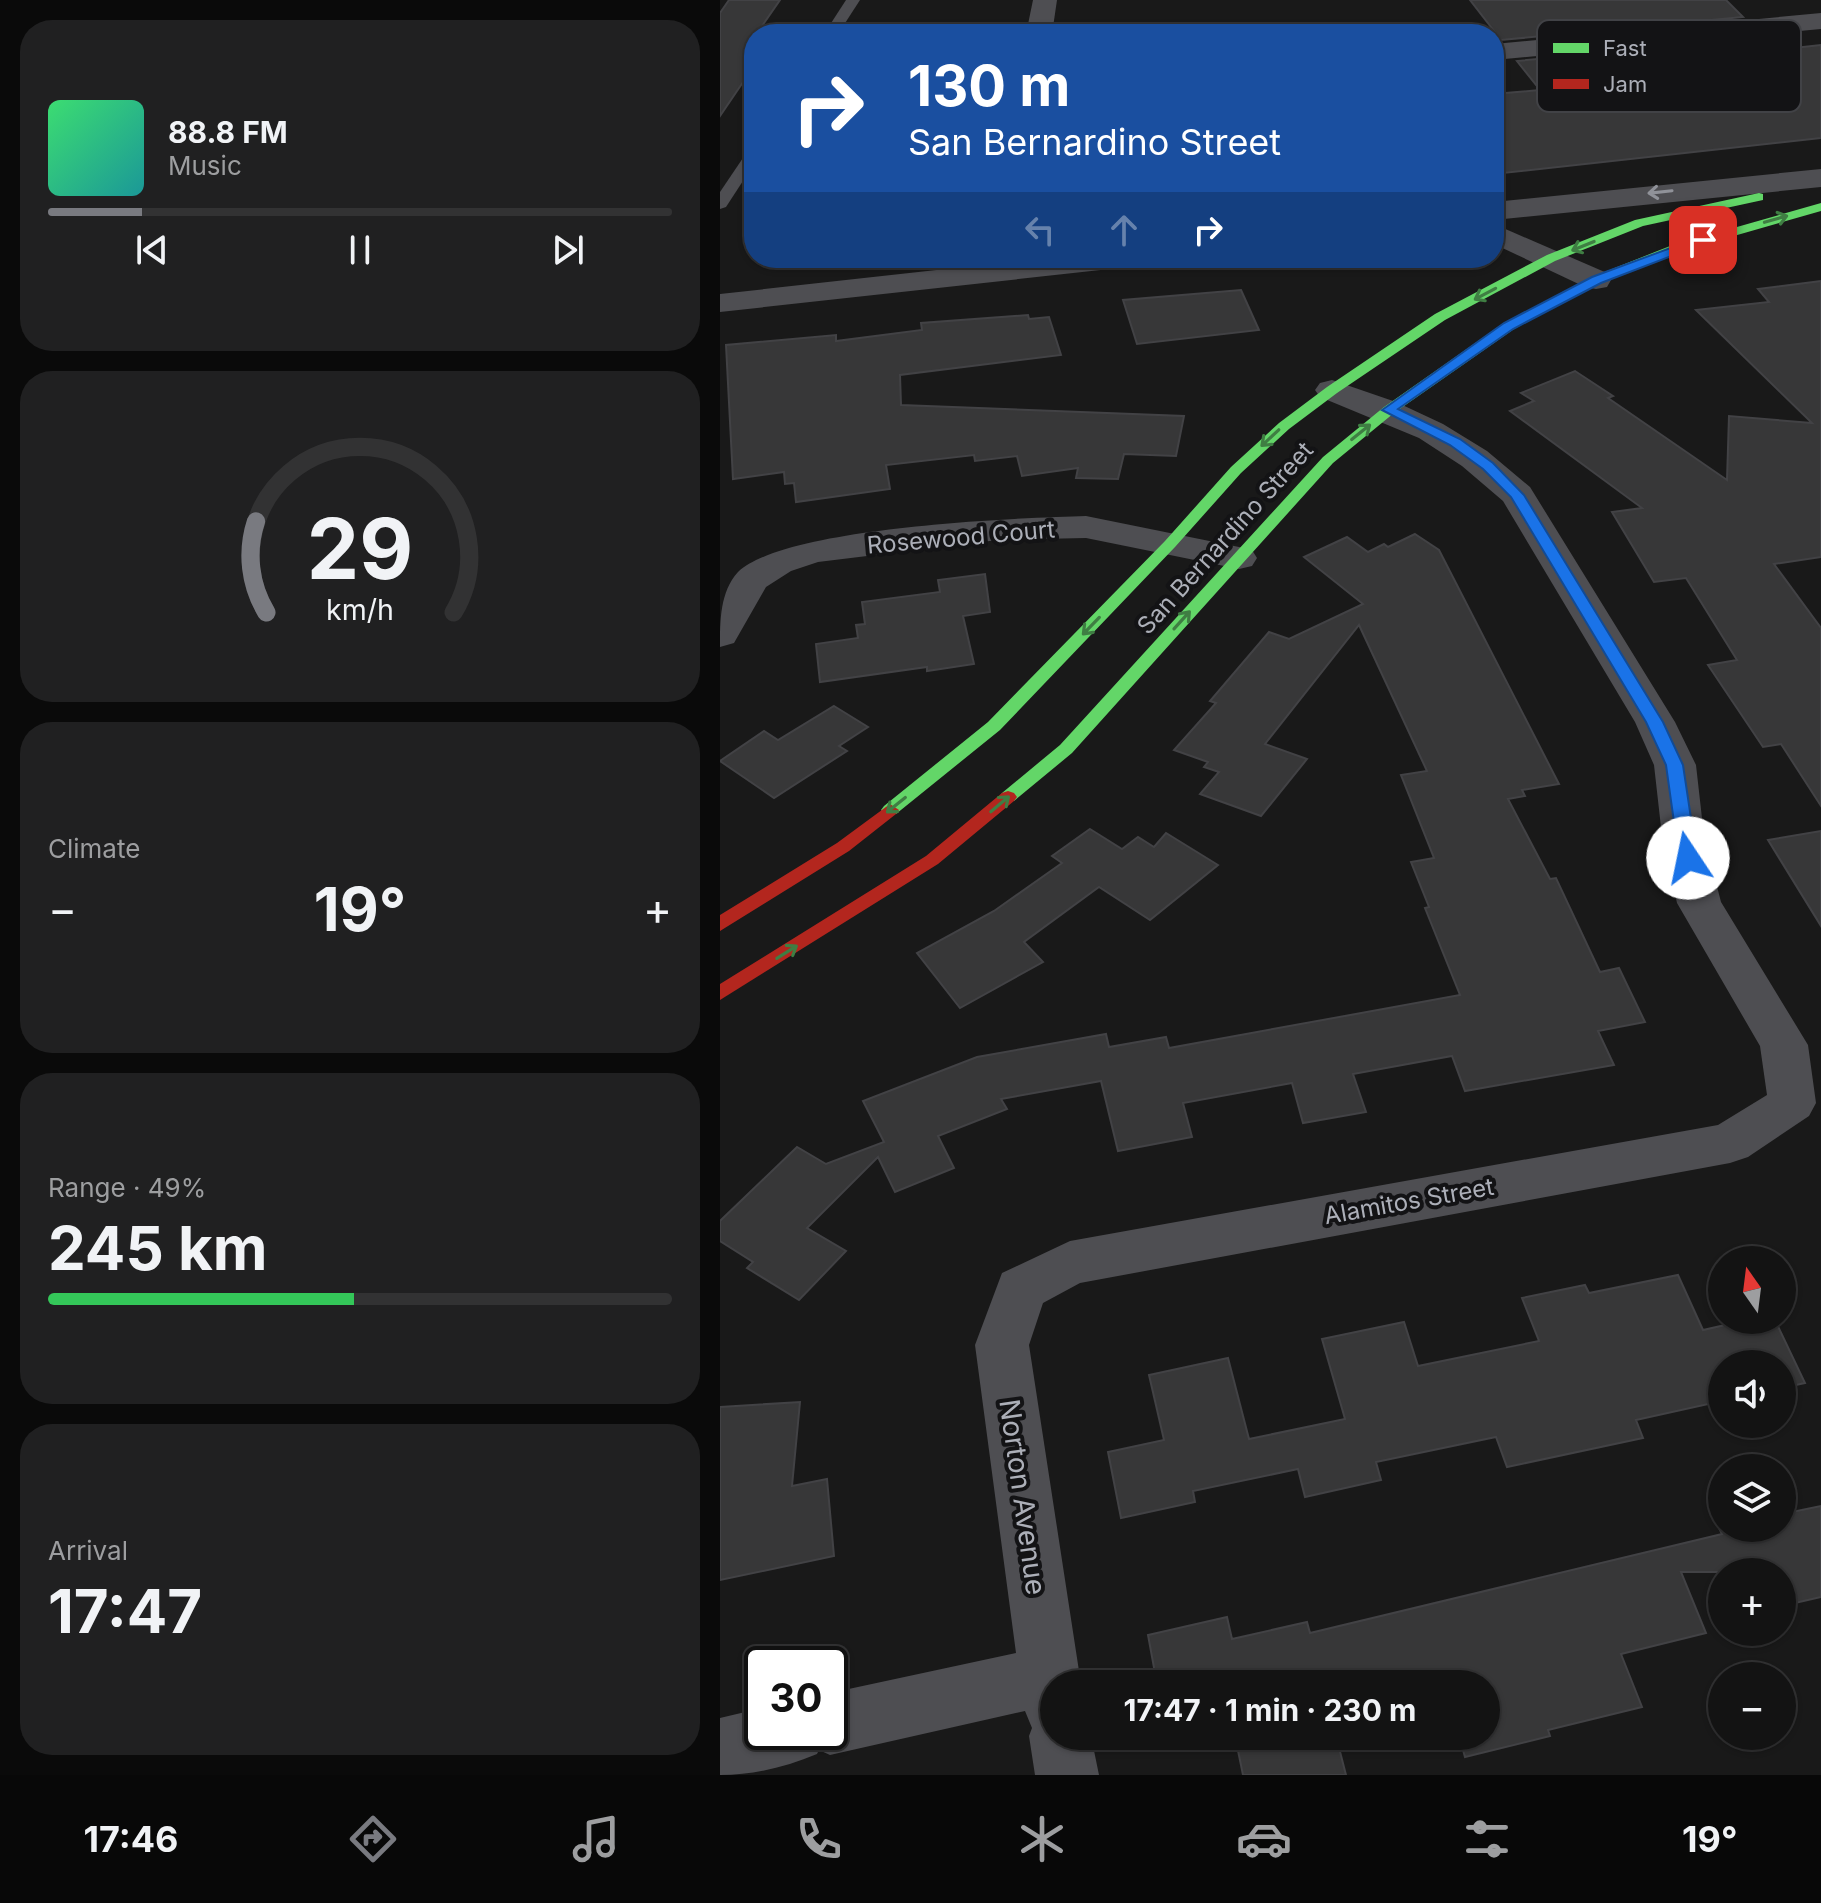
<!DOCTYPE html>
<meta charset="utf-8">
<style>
:root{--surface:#131313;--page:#202021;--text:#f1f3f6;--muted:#9d9ea0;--line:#323233;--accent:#797a80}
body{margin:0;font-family:Inter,sans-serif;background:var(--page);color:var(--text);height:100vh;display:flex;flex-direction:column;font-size:30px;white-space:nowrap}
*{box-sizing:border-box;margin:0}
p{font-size:26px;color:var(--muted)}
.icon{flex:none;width:44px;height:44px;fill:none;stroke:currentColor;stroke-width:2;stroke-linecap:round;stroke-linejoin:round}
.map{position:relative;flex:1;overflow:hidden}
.panel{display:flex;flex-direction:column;gap:20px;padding:20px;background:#0a0a0a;width:720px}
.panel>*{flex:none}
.hud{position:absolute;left:24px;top:24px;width:760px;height:244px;border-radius:32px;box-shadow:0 2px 6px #0004,0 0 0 2px var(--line);background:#1a4fa0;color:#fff;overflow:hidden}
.needle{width:52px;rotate:346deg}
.tools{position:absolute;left:988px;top:1246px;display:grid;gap:16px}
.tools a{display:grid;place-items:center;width:88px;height:88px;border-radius:50%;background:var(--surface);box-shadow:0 2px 6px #0004,0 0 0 2px var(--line);font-size:40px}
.speed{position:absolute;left:24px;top:1646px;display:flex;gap:16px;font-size:40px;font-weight:700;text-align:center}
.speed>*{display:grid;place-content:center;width:104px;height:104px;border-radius:50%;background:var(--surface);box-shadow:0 2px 6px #0004,0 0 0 2px var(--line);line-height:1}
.speed .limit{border:4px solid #111;border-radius:12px;background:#fff;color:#111}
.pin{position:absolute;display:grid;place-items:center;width:68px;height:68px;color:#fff;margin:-34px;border-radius:16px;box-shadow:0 4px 12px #0006}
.me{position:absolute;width:88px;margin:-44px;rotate:349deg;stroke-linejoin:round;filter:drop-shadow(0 0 6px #0008)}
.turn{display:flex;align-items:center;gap:28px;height:168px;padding:0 32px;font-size:36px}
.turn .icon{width:104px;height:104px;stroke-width:2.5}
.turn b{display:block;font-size:56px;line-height:68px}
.lanes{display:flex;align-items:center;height:76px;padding:0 32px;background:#0003;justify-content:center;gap:40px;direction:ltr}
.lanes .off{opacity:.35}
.big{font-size:60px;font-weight:700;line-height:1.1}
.panel .card{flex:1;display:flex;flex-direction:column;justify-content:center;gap:12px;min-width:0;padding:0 28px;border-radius:32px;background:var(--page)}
.panel .dial{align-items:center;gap:0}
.dial svg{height:208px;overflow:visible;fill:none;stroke:var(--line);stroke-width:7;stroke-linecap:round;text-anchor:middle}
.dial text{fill:var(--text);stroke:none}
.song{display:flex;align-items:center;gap:24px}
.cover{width:96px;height:96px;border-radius:12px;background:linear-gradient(135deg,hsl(140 70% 55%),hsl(180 70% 35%))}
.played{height:8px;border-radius:4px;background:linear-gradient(90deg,var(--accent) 15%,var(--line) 15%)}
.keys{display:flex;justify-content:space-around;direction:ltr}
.heat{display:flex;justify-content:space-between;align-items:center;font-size:44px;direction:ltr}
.charge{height:12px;border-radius:6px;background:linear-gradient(90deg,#34c759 49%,var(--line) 0)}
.trip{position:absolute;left:320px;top:1670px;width:460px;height:80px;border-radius:40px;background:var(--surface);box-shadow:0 2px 6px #0004,0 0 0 2px var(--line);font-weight:700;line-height:80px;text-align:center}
.tab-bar{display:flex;height:128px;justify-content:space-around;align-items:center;background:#080808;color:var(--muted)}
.tab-bar .icon{width:56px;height:56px}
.tab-bar .active{color:var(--accent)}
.tab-bar b{font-size:36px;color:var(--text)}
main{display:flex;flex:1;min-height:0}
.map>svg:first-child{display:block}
.building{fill:#373738;stroke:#424245;stroke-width:2}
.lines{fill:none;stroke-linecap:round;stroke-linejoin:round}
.lane{fill:#4e4e52;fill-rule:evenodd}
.street{fill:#4e4e52;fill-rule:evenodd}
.fast{fill:#63d668;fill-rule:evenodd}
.jam{fill:#b3261e;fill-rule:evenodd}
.oneway{stroke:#909299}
.oneway2{stroke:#3f7e43}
.route{fill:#1a73e8;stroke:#114b97;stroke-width:2}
.labels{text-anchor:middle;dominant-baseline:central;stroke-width:8;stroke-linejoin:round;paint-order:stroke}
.street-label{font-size:24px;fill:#acafb8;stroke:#131315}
.near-street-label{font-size:28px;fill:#acafb8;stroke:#131315}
.key{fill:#131315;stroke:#414246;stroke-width:2}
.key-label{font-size:22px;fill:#acafb8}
</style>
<main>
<section class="panel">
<div class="card">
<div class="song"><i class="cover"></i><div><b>88.8 FM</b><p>Music</p></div></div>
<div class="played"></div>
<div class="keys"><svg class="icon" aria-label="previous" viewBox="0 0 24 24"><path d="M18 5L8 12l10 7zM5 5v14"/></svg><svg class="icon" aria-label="pause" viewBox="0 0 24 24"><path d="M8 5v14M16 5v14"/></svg><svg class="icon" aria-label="next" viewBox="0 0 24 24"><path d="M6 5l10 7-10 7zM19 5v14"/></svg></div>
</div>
<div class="card dial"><svg viewBox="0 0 100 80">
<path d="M14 69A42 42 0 1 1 86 69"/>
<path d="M14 69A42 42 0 0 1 10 34" stroke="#797a80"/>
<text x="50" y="56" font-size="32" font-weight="700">29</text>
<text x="50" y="72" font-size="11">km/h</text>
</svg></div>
<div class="card"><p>Climate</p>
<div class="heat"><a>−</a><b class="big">19°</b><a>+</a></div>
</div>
<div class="card"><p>Range · 49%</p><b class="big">245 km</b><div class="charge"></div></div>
<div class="card"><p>Arrival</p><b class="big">17:47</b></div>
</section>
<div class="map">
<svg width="1101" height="1775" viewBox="0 0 1101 1775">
<rect width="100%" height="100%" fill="#191919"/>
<g class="building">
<path d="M9,0H60L40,29L59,30L56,34H34V66L0,116V13Z"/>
<path d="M750,0H1006L1023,17L781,40Z"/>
<path d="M1043,38L1055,50L1101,45V138L774,174V94L820,90L797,61Z"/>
<path d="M1101,281V557L1054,564L1101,628V806L1061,744L1043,747L988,665L1017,660L966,578L934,582L892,512L922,508L790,411L814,401L801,393L855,371L893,396L888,398L1007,480L1009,416L1092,423L976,310L1049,302L1038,289Z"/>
<path d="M521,290L539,330L417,344L403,300Z"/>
<path d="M308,315L309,319L329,317L341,355L180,375L181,405L464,416L456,456L404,454L398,479L356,478L358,468L302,476L297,456L255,461L254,455L166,465L170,489L76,502L74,483L65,484L64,472L13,479L6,345L116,335V341L202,330L201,323Z"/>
<path d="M695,534L719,550L839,784L802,790L805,796L788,799L830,879L836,878L880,972L899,968L925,1022L878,1031L894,1065L745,1091L732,1056L633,1074L646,1112L583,1123L572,1083L463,1103L472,1137L398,1151L381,1081L281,1099L287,1109L218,1136L234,1168L175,1192L158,1157L87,1228L126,1251L79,1300L27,1268L33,1262L0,1241V1221L77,1147L106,1164L164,1142L143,1101L257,1057L386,1034L389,1047L446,1037L449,1048L740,995L705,908L709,907L691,862L714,858L681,775L707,771L639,625L545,744L587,759L541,816L480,794L499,772L484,767L488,762L454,750L496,703L490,701L549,632L569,639L643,604L584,557L627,537L648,552L664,544L668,547Z"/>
<path d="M265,574L270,612L243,616L254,664L207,671V667L100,682L96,644L138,638L136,625L145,624L142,602L220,592L218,580Z"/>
<path d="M114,706L148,727L119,746L127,751L54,798L0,761L44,731L58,740Z"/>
<path d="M370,829L402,849L418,837L434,847L446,833L498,865L430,920L379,887L304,942L323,962L240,1008L197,953L274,911L342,863L332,856Z"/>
<path d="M1101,831V926L1048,840Z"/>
<path d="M958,1275L983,1330L1027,1320H1055L1085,1383L1062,1388V1364H1002V1401L916,1420L923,1438L787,1467L776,1437L656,1462L661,1480L585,1497L578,1469L473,1491L475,1502L401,1518L388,1452L444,1440L429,1375L508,1358L529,1439L625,1419L602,1339L684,1322L698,1366L819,1341L802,1298L865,1285L869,1293Z"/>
<path d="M80,1402L72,1486L107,1479L114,1556L0,1580V1407Z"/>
<path d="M1101,1506V1597L1062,1606V1572H961L986,1633L901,1654L922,1707L828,1730L830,1736L745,1757L739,1736H766V1684H437L428,1635L507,1617L512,1639L587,1622L590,1633L1002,1534L999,1528H1062V1514Z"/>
<path d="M515,1736H616L626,1775H523Z"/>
</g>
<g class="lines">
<g class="lane">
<path d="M126,0H140L118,34H104Z"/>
<path d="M34,147V164L6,207L0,209V192L29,149Z"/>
</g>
<g class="street">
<path d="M313,0H337L332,34H306Z"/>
<path d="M1101,13V29L774,60V44Z"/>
<path d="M1101,169V187L774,220V202Z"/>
<path d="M774,224L887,273L891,280L887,287L876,289L865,287L774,244Z"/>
<path d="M325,258H423L419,264L408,267L0,312V294Z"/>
<path d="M612,380L676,402L723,424L767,451L810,487L955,722L976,765L984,836L1001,902L1088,1045L1096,1103L1089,1116L1028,1157L1010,1163L360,1283L323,1303L309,1345L361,1684H334V1736H371L379,1775H315L309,1736L312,1728L305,1711L110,1755L99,1750L97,1754C66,1767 34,1775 0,1775V1718L42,1708V1732H110V1693L296,1653L255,1345L282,1273L350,1241L998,1125L1047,1095L1040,1046L957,903L942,836L934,765L915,722L783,501L742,466L699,438L600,397L595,390L600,383Z"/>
<path d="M366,516L519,547L532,550L537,558L532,566L519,569L366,538L278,540L98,562L71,571L46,587L14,643L0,647C0,620 0,592 18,572C65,527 296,518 366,516Z"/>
</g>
<g class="fast">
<path d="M1039,193L1043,194V200L923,226L835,261L725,320L617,393L569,429L521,473L455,547L280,730L176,814H164L161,810L164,806L268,722L445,541L511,467L559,423L607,387L715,314L827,255L915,220Z"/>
<path d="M1101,203V211L958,252L880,283L794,329L674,413L613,463L352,753L294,801H282L279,797L282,793L340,745L603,457L664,407L784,323L872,277L950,246Z"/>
</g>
<g class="jam">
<path d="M288,791L294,793L297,797L294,801L218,864L0,1000V984L206,856L282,793Z"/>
<path d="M170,804L179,810L176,814L129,851L0,931V915L117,843Z"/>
</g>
</g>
<defs><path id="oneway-shaft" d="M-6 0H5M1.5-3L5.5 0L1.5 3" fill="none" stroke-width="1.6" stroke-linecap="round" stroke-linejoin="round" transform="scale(2)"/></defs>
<use class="oneway" href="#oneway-shaft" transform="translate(940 192) rotate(174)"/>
<g class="oneway2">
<use href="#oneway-shaft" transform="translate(1056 219) rotate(-16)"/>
<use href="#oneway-shaft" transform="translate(863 246) rotate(158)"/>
<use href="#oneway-shaft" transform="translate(765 294) rotate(152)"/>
<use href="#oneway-shaft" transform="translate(641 432) rotate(-39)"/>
<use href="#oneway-shaft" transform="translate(550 438) rotate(137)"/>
<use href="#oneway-shaft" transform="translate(462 620) rotate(-48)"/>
<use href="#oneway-shaft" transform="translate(371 626) rotate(134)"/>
<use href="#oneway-shaft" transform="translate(280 804) rotate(-40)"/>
<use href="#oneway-shaft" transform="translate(176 805) rotate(141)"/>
<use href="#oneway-shaft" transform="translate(67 952) rotate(-32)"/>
</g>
<path class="route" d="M983,236L988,237V242L881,283L793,329L678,409L740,439L773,463L804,495L943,722L963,765L977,858L968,864L959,858L946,765L926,722L791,497L763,469L730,445L662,410L784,323L872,277Z"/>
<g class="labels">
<g class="street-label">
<text transform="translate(241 537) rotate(-5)">Rosewood Court</text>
<text transform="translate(505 538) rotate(-48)">San Bernardino Street</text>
<text transform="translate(689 1201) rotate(-10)">Alamitos Street</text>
</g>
<g class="near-street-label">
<text transform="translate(303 1497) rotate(82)">Norton Avenue</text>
</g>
</g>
<rect x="817" y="20" width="264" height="92" rx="12" class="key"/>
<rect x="833" y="43" width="36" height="10" fill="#63d668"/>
<rect x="833" y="79" width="36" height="10" fill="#b3261e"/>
<g class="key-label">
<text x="883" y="56">Fast</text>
<text x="883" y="92">Jam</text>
</g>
</svg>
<div class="tools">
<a><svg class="needle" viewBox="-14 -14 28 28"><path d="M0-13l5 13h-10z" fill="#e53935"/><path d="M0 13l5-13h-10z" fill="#9d9ea0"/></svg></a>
<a><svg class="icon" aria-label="sound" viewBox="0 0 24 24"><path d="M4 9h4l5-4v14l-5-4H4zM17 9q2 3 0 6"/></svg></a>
<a><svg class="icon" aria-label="layers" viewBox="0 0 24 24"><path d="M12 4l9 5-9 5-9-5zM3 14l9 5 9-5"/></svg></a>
<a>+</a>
<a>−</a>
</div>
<div class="speed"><div class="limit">30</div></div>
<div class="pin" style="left:983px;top:240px;background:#d93025"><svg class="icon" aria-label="arrive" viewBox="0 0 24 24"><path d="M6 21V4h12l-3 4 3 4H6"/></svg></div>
<svg class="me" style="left:968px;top:858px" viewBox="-20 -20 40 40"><circle r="19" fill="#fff"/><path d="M0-13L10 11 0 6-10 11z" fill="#1a73e8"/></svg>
<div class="trip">17:47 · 1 min · 230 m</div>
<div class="hud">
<div class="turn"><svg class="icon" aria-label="right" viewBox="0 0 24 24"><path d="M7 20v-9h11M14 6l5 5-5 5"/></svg><div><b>130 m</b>San Bernardino Street</div></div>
<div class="lanes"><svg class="icon off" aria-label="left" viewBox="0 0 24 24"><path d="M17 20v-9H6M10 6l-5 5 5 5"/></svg><svg class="icon off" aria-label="ahead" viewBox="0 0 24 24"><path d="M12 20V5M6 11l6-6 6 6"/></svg><svg class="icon" aria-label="right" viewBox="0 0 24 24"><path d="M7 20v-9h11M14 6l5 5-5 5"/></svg></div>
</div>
</div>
</main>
<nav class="tab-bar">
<b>17:46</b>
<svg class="icon active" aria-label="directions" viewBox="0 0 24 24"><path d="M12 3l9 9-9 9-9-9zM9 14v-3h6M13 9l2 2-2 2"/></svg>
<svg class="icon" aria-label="music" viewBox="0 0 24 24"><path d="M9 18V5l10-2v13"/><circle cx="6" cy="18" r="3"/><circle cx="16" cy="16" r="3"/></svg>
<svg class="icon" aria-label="phone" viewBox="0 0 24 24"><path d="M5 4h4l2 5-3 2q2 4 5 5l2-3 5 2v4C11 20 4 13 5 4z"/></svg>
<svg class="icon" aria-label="climate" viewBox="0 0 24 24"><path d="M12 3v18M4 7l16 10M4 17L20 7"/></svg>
<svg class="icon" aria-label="car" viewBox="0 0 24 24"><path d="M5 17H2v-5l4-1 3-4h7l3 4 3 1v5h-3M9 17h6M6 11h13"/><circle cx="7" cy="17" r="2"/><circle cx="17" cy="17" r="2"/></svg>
<svg class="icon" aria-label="filters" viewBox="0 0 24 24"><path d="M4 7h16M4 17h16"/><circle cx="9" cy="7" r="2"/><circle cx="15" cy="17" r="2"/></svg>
<b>19°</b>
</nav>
